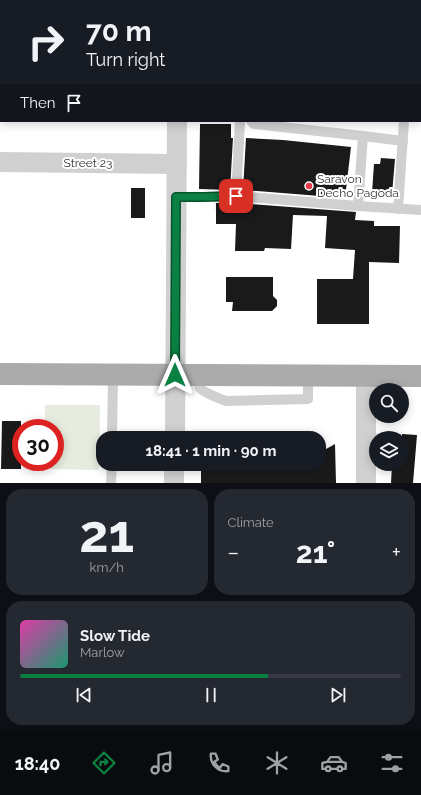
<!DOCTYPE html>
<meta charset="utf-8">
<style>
:root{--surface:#171b24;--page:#242831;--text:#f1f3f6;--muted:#9ea1a6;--line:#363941;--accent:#0b8043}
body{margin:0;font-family:Raleway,sans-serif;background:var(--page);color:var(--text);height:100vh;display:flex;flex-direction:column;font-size:15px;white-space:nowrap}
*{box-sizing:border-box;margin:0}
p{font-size:13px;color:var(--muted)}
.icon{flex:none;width:22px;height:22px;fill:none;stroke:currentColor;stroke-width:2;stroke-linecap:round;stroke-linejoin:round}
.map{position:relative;height:483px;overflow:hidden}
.details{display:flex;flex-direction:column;gap:6px;padding:6px;background:#0d0f14;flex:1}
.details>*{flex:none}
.banner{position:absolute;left:0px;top:0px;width:421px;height:122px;box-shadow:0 2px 10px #0003;background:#171b24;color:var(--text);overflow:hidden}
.buttons{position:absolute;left:369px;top:383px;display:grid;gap:8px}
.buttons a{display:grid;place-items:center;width:40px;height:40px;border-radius:50%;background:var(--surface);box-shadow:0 2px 10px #0003;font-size:20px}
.speed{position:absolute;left:12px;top:419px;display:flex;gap:8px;font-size:20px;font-weight:700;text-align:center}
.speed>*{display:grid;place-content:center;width:52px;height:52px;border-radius:50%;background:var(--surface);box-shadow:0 2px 10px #0003;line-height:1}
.speed .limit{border:6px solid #d22;background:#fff;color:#111}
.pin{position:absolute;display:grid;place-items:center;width:34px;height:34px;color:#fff;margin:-17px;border-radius:8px;box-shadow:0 2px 6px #0006}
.me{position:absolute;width:44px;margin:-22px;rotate:0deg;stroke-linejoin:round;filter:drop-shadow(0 0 3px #0008)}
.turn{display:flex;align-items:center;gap:14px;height:84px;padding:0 20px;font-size:18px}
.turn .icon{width:52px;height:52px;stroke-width:2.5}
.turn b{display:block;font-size:28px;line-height:34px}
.then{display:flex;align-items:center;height:38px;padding:0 20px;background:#0003;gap:8px;font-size:15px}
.big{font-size:30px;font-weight:700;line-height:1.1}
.details .tile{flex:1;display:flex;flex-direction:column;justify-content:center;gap:6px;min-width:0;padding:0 14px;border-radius:16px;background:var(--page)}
.details .dial{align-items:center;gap:0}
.dial b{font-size:52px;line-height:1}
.song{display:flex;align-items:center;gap:12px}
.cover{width:48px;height:48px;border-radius:6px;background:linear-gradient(135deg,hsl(320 70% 55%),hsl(160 70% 35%))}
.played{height:4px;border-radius:2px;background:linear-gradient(90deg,var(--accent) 65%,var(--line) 65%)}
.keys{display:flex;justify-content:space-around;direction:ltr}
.heat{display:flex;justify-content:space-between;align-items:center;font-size:22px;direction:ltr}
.details .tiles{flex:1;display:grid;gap:6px;grid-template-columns:1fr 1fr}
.tile:last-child{grid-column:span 2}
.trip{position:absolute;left:96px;top:431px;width:230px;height:40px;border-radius:16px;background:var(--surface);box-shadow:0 2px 10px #0003;font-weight:700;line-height:40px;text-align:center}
.tabs{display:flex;height:64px;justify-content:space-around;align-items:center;background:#090b0e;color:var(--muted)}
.tabs .icon{width:28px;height:28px}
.tabs .active{color:var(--accent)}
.tabs b{font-size:18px;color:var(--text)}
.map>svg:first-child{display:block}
.green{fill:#e6ecdf}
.building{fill:#1a1a1a}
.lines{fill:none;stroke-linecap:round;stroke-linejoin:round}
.service{stroke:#d0d0d0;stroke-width:10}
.minor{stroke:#d0d0d0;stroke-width:20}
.primary{stroke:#ababab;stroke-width:22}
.route-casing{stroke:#07532c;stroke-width:10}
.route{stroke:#0b8043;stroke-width:7}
.poi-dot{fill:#e63946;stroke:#fff;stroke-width:1.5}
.labels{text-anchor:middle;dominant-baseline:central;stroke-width:4;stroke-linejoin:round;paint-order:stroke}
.street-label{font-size:12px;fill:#333;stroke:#fff}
.poi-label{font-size:12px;fill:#333;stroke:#fff;text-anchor:start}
</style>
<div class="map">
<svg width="421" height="483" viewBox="0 0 421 483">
<rect width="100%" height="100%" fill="#fff"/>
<path class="green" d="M45,405H100L99,470L45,469V462H55V428H45Z"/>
<g class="building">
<path d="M200,124H231V138H233L230,190L199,189Z"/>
<path d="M246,138L283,140L351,147L345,198L243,190Z"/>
<path d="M381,158L395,159L392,194L372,193L374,164H380Z"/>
<rect x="131" y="188" width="14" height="30"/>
<path d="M216,203H236L356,212L355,220L374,221V226H400L399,263L369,262V324H317V279H353L355,250L325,248L327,216L293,215L291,249L265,248L264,251H235L236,224H216Z"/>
<path d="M226,277H273V296L277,300V306L272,311H232L233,302H226Z"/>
<path d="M2,421H21V469H1Z"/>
<path d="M402,434L417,435L413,483H391L392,464H402Z"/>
<path d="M335,444L336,483H201V464H319V453Z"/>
</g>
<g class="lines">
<g class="service">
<path d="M411,0V1"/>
<path d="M311,1V0"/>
<path d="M420,71H421"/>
<path d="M251,121L254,124L363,136L403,141"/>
<path d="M236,196L240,121"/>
<path d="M176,197H203L236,196L358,206L421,210"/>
<path d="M358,206L363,136"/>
<path d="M398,209L404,121"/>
<path d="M199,375C199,379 198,386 200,388C203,392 222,400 227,401L308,399V376"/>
<path d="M112,438L113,375"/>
<path d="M111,483L112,464"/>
</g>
<g class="minor">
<path d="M178,1V0"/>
<path d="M0,162L177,164"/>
<path d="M175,438L177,121"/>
<path d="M174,483V464"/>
<path d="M366,483V376"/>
</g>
<path class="primary" d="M0,374L421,376"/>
</g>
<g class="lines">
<defs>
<path id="route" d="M175,375L176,197H203L236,196"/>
</defs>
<use href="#route" class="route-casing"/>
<use href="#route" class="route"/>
</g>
<circle class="poi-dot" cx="309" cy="186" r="4"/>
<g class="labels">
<g class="street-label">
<text x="88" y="163">Street 23</text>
</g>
<g class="poi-label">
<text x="317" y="179">Saravon<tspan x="317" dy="14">Decho Pagoda</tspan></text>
</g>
</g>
</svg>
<div class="buttons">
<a><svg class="icon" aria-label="search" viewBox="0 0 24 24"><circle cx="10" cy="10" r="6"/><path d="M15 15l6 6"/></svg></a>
<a><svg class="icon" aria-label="layers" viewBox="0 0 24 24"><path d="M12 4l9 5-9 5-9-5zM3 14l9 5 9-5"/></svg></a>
</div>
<div class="speed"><div class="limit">30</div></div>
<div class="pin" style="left:236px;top:196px;background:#d93025"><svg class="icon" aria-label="arrive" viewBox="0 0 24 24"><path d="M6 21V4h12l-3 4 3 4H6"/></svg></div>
<svg class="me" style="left:175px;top:375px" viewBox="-20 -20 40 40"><path d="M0-17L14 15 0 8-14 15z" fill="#0b8043" stroke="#fff" stroke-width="4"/></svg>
<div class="trip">18:41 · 1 min · 90 m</div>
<div class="banner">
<div class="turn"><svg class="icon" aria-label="right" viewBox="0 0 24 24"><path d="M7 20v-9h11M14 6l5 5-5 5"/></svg><div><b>70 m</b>Turn right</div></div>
<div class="then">Then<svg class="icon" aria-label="arrive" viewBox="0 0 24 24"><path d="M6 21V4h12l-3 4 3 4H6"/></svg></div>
</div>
</div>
<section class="details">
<div class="tiles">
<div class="tile dial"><b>21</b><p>km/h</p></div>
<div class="tile"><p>Climate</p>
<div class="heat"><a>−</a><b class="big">21°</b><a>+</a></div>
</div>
<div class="tile">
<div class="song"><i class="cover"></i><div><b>Slow Tide</b><p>Marlow</p></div></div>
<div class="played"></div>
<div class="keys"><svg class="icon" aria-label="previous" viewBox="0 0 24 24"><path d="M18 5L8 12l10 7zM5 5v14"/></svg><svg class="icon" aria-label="pause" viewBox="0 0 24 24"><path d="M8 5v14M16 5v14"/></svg><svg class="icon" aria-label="next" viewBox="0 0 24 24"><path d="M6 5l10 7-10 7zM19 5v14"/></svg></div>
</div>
</div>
</section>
<nav class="tabs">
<b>18:40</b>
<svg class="icon active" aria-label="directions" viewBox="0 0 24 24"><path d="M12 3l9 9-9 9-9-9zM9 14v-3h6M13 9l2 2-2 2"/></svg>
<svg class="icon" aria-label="music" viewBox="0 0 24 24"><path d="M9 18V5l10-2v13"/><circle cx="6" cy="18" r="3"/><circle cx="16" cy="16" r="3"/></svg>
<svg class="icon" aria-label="phone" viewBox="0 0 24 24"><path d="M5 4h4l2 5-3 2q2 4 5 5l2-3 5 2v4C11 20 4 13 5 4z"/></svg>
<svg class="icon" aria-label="climate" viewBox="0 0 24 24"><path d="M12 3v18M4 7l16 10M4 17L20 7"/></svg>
<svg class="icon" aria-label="car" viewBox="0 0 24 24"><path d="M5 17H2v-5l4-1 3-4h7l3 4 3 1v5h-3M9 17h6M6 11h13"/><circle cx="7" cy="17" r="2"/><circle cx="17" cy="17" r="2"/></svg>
<svg class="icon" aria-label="filters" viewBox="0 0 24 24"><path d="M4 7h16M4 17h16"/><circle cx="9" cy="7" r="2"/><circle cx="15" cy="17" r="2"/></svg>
</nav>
